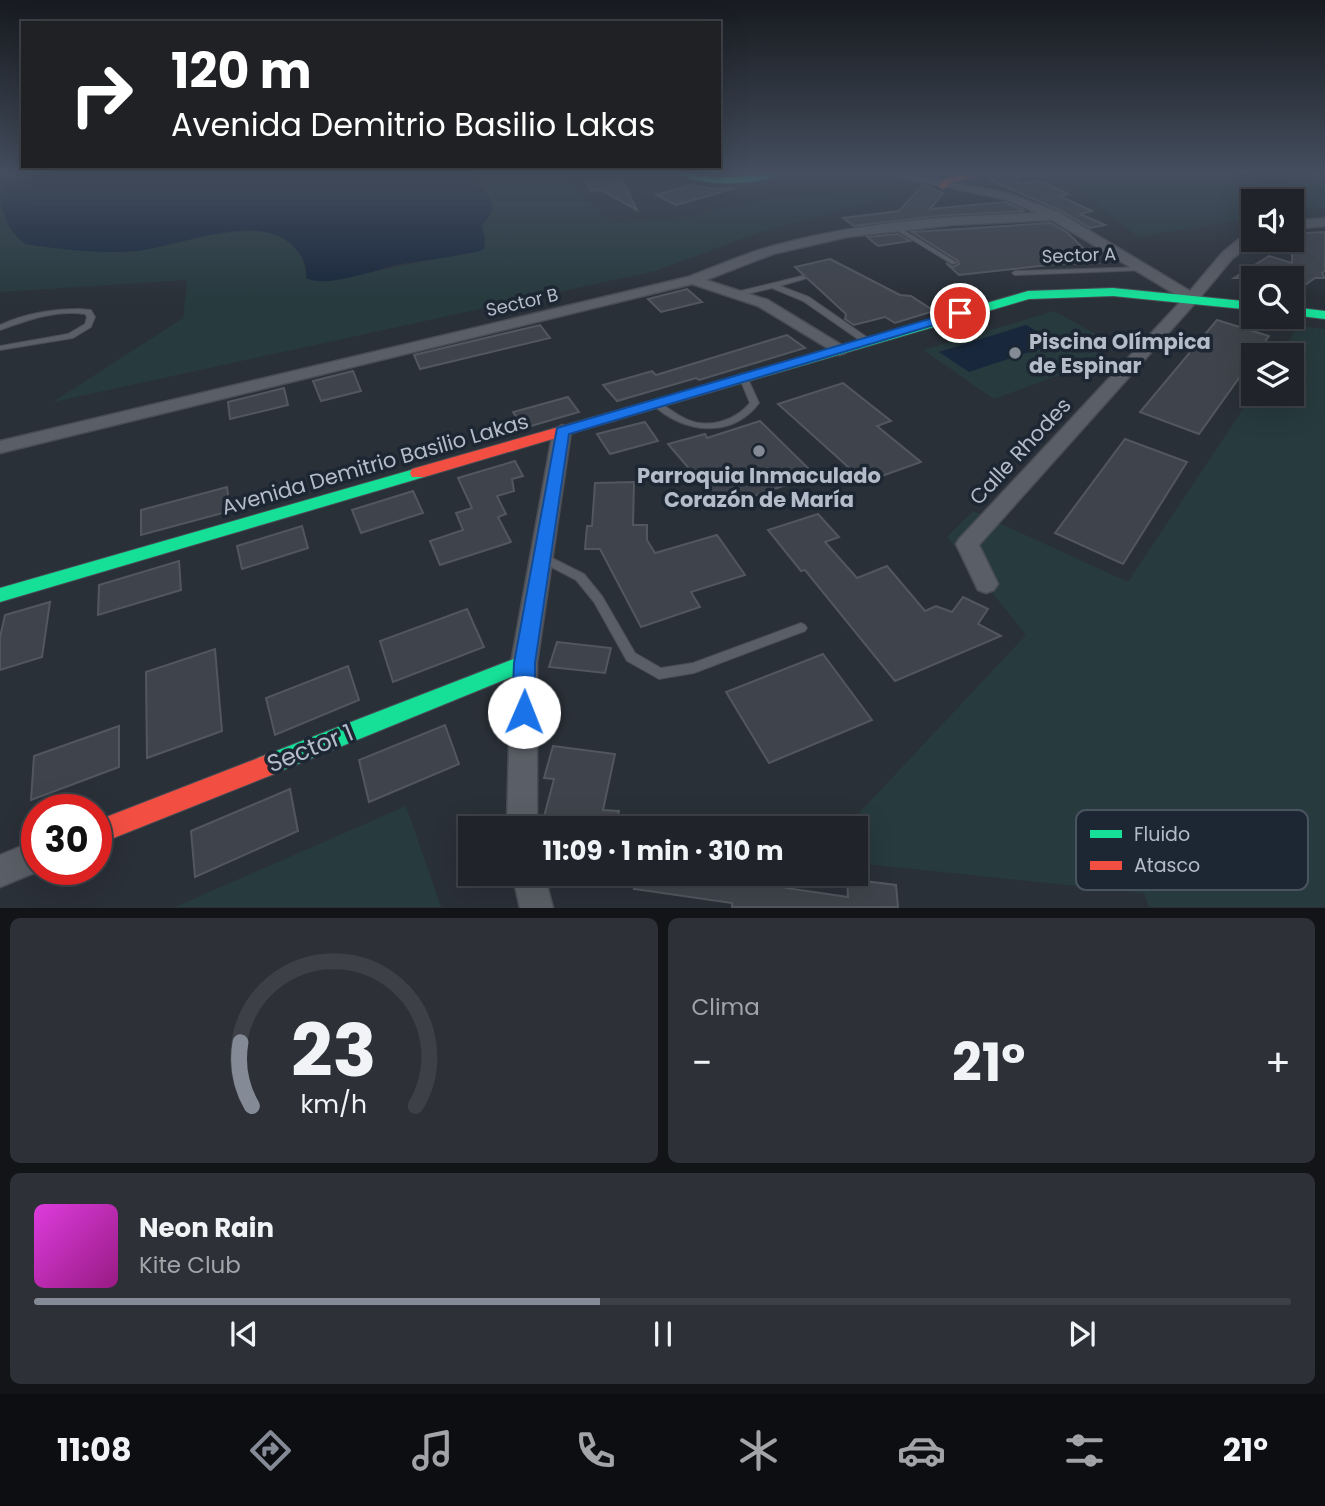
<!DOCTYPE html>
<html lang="es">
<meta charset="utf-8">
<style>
:root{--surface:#20242a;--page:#2d3036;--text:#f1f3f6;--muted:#a2a4a8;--line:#3d4147;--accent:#848b96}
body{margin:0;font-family:Poppins,sans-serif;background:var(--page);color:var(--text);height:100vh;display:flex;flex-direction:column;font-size:26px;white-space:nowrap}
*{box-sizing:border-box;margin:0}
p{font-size:23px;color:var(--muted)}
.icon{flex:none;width:38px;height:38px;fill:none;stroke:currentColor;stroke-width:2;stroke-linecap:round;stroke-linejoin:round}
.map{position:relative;height:908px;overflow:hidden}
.sheet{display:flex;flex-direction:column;gap:10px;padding:10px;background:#121417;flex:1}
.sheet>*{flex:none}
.banner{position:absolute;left:21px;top:21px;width:700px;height:147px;border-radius:0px;box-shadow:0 7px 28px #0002,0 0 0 2px var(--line);background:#202124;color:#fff;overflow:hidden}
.controls{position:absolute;left:1241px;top:189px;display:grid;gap:14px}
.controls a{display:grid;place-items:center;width:63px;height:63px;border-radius:0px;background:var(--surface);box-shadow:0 7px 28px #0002,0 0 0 2px var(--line);font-size:35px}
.speed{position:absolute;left:21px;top:794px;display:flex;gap:14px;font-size:35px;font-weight:700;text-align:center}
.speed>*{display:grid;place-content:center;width:91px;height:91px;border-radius:50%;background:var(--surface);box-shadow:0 7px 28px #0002,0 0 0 2px var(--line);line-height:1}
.speed .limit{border:10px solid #d22;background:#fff;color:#111}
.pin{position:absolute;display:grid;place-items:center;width:60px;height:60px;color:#fff;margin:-30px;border:4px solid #fff;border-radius:50%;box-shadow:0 2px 7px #0007}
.me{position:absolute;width:77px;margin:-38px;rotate:1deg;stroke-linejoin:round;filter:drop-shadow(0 0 5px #0008)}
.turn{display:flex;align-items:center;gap:24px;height:147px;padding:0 35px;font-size:32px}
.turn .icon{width:91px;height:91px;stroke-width:2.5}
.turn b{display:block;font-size:49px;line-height:60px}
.big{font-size:52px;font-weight:700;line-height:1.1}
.sheet .tile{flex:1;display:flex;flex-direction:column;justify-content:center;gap:10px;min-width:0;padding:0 24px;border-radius:10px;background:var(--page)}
.sheet .dial{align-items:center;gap:0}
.dial svg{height:182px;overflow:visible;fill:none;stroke:var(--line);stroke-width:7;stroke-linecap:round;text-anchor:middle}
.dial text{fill:var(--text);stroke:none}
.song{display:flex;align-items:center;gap:21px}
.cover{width:84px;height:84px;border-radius:10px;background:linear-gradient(135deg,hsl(300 70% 55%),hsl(310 70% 35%))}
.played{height:7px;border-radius:4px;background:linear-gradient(90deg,var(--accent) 45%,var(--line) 45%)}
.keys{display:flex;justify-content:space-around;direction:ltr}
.heat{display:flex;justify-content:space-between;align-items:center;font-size:38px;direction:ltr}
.sheet .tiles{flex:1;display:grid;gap:10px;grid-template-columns:1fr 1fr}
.tile:last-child{grid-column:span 2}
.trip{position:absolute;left:458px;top:816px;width:410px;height:70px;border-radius:0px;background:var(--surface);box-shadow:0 7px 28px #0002,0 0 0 2px var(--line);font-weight:700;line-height:70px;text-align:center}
.tab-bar{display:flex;height:112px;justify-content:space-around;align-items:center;background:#0d0e11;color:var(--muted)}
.tab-bar .icon{width:49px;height:49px}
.tab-bar .active{color:var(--accent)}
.tab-bar b{font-size:32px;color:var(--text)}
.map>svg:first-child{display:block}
.green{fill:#273a3e}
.water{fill:#19273c}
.building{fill:#3f444c;stroke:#52575f;stroke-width:2}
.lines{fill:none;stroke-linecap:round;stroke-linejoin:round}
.lane-casing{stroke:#484c55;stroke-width:2}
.street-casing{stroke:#484c55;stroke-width:3}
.fast-casing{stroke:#484c55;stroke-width:2}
.jam-casing{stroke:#484c55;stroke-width:2}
.lane{fill:#5a5e66;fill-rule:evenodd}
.street{fill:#5a5e66;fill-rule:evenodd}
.fast{fill:#16e098;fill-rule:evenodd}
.jam{fill:#f24e42;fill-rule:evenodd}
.route{fill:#1a73e8;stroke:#114b97;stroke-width:2}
.poi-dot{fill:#848b96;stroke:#1d2633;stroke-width:2.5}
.labels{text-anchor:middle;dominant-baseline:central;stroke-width:7;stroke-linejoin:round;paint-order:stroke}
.far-street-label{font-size:18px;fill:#b4bcc9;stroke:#1d2633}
.poi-label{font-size:21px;font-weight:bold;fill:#b4bcc9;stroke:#1d2633;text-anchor:start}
.street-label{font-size:21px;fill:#b4bcc9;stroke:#1d2633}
.near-street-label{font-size:24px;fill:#b4bcc9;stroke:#1d2633}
.key{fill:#1d2633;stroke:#4a5360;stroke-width:2}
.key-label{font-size:19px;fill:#b4bcc9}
</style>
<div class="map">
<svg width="1325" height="908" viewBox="0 0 1325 908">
<rect width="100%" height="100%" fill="#2a3038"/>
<g class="green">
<path d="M463,172H565L583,195L611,222L685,218L759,200L878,187L898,195L760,232L655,271L53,402L183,318L187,280L0,292V206L9,229C44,236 91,251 125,252C173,252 290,194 306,271L361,274L483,249L482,226L493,209L486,191Z"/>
<path d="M1057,172H1325V208L1292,212V201H1253V218L1138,237Z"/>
<path d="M1054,311L1103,338L1091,343L1101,349L1104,356L1100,360L994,399L923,350Z"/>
<path d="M1298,326L1325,329V907H1149L1144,893L856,863V828H845L1026,635L947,537L973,511L1128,582L1253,394H1292V355H1279Z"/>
<path d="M406,806L441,907H175Z"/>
</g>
<g class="water">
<path d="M0,172H463C477,183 490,191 493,209L482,226L485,238L484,249L476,252C451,257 426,260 401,264C377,269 327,289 306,278C307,266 304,258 296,249C260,208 177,248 132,251C97,254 59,249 25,244C1,225 0,200 0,172Z"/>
<path d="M1026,325L1057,343L969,372L939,352Z"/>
</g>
<g class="building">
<path d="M618,172L637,210L601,190L591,191L583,174Z"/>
<path d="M1009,172H1017L1018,184L1040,181L1069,194L1060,196L1092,211L1080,214L1105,225L1090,228L1061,211L990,180L1000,178Z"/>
<path d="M691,185L712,189L736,188L676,205L656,195Z"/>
<path d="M923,185L943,193L930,209L1005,202L1025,211L937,216L854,226L843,218L899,211Z"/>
<path d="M1051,223L1068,233L1098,263L1058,264L959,275L946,263L953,267L959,264L958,261L912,232Z"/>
<path d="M1325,232V271L1322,273L1325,278H1315L1292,294V278H1234L1269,256L1292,263V234Z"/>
<path d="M898,234L910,241L878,246L867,237Z"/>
<path d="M830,259L900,295L911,296L934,311L895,323L885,317L854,325L845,319L846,314L795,267Z"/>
<path d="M687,289L702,302L661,312L648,299Z"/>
<path d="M1217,320L1269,336L1199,434L1140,412Z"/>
<path d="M540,325L550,338L420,369L414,355Z"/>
<path d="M787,335L805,348L699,380L696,378L617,401L603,385L652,371L656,375Z"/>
<path d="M353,371L361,391L321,401L313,381Z"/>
<path d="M843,383L891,421L877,426L921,462L865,482L778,404Z"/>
<path d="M284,388L288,405L230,419L228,402Z"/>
<path d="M568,397L579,412L524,428L513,412Z"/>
<path d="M760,421L815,475L722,507L668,444L705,434L707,438Z"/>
<path d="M645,422L658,441L610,454L597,434Z"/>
<path d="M1125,439L1187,462L1123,564L1055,533Z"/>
<path d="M515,461L523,476L512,479L514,491L497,496L506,514L498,517L511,542L440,565L430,541L463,530L456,513L472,508L458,478Z"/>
<path d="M634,482L633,525H647V540L655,553L717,535L745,575L691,592L700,607L641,627L600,549H585L587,526H592L595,483Z"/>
<path d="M227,487L230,511L141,535V510Z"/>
<path d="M413,491L423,513L361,533L352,510Z"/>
<path d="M818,514L839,537L825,542L857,578L887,566L925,611L936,606L952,612L963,597L988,609L978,624L1001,636L895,681L805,570L801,571L768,530Z"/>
<path d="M302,526L308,548L242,569L237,546Z"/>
<path d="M179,561L181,590L98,615L99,585Z"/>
<path d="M50,602L42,657L0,670V637L5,615Z"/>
<path d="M467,609L484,647L393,682L380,641Z"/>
<path d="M557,642L611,648L605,673L549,667Z"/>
<path d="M215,649L222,731L147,758L146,672Z"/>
<path d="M823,654L872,720L769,763L726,692Z"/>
<path d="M348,666L359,700L275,735L266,698Z"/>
<path d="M445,725L459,764L369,802L359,760Z"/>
<path d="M119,726V767L31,800L34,756Z"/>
<path d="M553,746L615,754L603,810L619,811L615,828H541L554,779L544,778Z"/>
<path d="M290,789L298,831L195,877L191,831Z"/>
<path d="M637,873H786V888L848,897L847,879L896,885L898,907H732V903L634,889Z"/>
</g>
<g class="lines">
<defs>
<g id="lane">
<path d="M893,226H897L957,263L952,264L893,228Z"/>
<path d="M1144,267L1147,269L1146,270L1015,275L1012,273L1015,271Z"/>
<path d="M802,276L806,278L804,279L780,286L809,297L871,340V344H865L803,301L772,288L739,296L735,294L736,292Z"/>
<path d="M79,309L91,310L95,317L91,327L73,338L0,350V346L68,334L85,324L87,317L85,314C55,310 28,320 0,330V325C24,314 52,309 79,309Z"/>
<path d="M744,376L748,379L759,403C731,440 683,433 652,404L656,401L659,402C668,408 678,416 688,420C710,429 736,420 750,403L740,379Z"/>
<path d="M542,553L584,574L602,596L635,653L661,668L693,663L801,623L805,625L807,628L805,631L694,673L659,679L627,661L594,602L576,580L538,560L536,557L538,554Z"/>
</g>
<g id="street">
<path d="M873,172H898L1011,194L1060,213L1190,291L1222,253L1239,239L1253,232V240H1256L1232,259L1197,301L979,545L998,584L994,590L986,593L978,590L956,544L959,539L1183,299L1052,220L952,225L847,237L773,254L706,280L768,300L845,347L847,350L845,353L839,355L758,306L692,284L0,453V441L688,277C717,266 744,254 773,246C859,222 949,216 1037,213L1004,199Z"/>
<path d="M1325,218V226L1292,229V221Z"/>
<path d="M562,425L571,431L537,663V828H507L511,663L553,431Z"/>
<path d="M37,840V870H41L0,887V855Z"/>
<path d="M512,873H544L553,908H520Z"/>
</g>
<g id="fast">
<path d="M676,172L718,178L785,172C758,186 702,188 676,172Z"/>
<path d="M1113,288L1253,302V310L1113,296L1029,299L725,388H715L713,385L715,382L1028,291Z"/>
<path d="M1292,307L1325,311V319L1292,315Z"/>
<path d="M418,468L426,473L424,477L0,602V588Z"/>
<path d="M524,655L531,657L534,663L531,669L266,777L258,774L254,766L258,758Z"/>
</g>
<g id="jam">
<path d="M980,172H1003L952,182L943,189L938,186L946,178Z"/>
<path d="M720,381L725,382L727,385L725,388L424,477H412L410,473L412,469Z"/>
<path d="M266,755L274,758L278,766L274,774L96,845V821Z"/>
</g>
</defs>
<use href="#lane" class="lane-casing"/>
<use href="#street" class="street-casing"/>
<use href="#fast" class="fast-casing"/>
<use href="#jam" class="jam-casing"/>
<use href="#lane" class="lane"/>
<use href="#street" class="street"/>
<use href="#fast" class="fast"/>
<use href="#jam" class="jam"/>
</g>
<linearGradient id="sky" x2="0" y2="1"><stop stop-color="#171a1f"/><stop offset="0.58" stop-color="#444e5e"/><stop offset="1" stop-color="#444e5e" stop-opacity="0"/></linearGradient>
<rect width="1325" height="299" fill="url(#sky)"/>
<path class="route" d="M960,310L964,311V316L569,434L535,663V712L531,719L524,721L516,719L512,712L514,663L557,428Z"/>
<g class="poi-dot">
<circle cx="1015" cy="353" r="7"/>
<circle cx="759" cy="451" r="7"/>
</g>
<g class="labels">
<g class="far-street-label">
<text transform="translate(1079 255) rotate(-2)">Sector A</text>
<text transform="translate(522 302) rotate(-13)">Sector B</text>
</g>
<g class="poi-label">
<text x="1029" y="341">Piscina Olímpica<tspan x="1029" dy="24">de Espinar</tspan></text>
<text x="759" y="475" text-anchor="middle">Parroquia Inmaculado<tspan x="759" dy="24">Corazón de María</tspan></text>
</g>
<g class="street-label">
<text transform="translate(1020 451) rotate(-47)">Calle Rhodes</text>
<text transform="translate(375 464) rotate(-16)">Avenida Demitrio Basilio Lakas</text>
</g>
<g class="near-street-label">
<text transform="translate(310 748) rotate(-22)">Sector 1</text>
</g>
</g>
<rect x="1076" y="810" width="232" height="80" rx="10" class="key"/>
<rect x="1090" y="830" width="32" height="8" fill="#16e098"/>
<rect x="1090" y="861" width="32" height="9" fill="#f24e42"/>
<g class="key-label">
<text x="1134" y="841">Fluido</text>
<text x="1134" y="872">Atasco</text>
</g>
</svg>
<div class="controls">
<a><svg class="icon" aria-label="sound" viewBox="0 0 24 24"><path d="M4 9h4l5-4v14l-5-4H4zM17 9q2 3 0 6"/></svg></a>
<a><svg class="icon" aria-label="search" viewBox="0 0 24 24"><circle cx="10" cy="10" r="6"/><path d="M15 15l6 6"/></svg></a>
<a><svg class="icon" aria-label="layers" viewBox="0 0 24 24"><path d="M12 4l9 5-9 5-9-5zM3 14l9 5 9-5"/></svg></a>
</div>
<div class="speed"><div class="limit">30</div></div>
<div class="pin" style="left:960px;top:313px;background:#d93025"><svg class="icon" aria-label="arrive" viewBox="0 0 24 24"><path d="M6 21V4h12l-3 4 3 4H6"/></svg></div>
<svg class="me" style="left:524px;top:712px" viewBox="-20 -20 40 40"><circle r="19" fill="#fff"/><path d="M0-13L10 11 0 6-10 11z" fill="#1a73e8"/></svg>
<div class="trip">11:09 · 1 min · 310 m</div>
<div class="banner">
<div class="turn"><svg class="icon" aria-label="right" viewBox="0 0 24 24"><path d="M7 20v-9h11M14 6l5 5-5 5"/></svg><div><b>120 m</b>Avenida Demitrio Basilio Lakas</div></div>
</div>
</div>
<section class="sheet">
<div class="tiles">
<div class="tile dial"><svg viewBox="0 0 100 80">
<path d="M14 69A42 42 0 1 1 86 69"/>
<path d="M14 69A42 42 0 0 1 9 41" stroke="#848b96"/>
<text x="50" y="56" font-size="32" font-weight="700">23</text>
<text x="50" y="72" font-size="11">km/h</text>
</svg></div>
<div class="tile"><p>Clima</p>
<div class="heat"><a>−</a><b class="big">21°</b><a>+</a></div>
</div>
<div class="tile">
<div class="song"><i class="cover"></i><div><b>Neon Rain</b><p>Kite Club</p></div></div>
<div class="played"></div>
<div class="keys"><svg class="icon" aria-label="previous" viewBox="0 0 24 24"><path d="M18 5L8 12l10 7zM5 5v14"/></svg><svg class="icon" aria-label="pause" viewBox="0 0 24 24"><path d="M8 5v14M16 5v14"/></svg><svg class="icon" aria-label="next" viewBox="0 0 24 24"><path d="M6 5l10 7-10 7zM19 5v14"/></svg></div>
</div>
</div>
</section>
<nav class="tab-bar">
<b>11:08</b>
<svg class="icon active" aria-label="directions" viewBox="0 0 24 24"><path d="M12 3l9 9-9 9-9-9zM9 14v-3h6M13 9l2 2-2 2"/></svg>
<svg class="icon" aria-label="music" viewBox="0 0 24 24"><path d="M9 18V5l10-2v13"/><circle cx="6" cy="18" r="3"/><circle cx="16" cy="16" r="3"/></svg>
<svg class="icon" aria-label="phone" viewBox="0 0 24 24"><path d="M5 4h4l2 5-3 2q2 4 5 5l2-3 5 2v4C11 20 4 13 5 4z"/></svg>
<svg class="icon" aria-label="climate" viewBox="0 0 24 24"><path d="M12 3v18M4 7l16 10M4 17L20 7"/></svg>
<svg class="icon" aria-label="car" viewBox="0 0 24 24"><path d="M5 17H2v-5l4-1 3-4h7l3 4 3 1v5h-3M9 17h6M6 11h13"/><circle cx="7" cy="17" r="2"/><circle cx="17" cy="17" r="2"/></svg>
<svg class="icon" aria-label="filters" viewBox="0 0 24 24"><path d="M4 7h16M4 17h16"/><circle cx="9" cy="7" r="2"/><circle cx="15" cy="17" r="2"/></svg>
<b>21°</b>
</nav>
